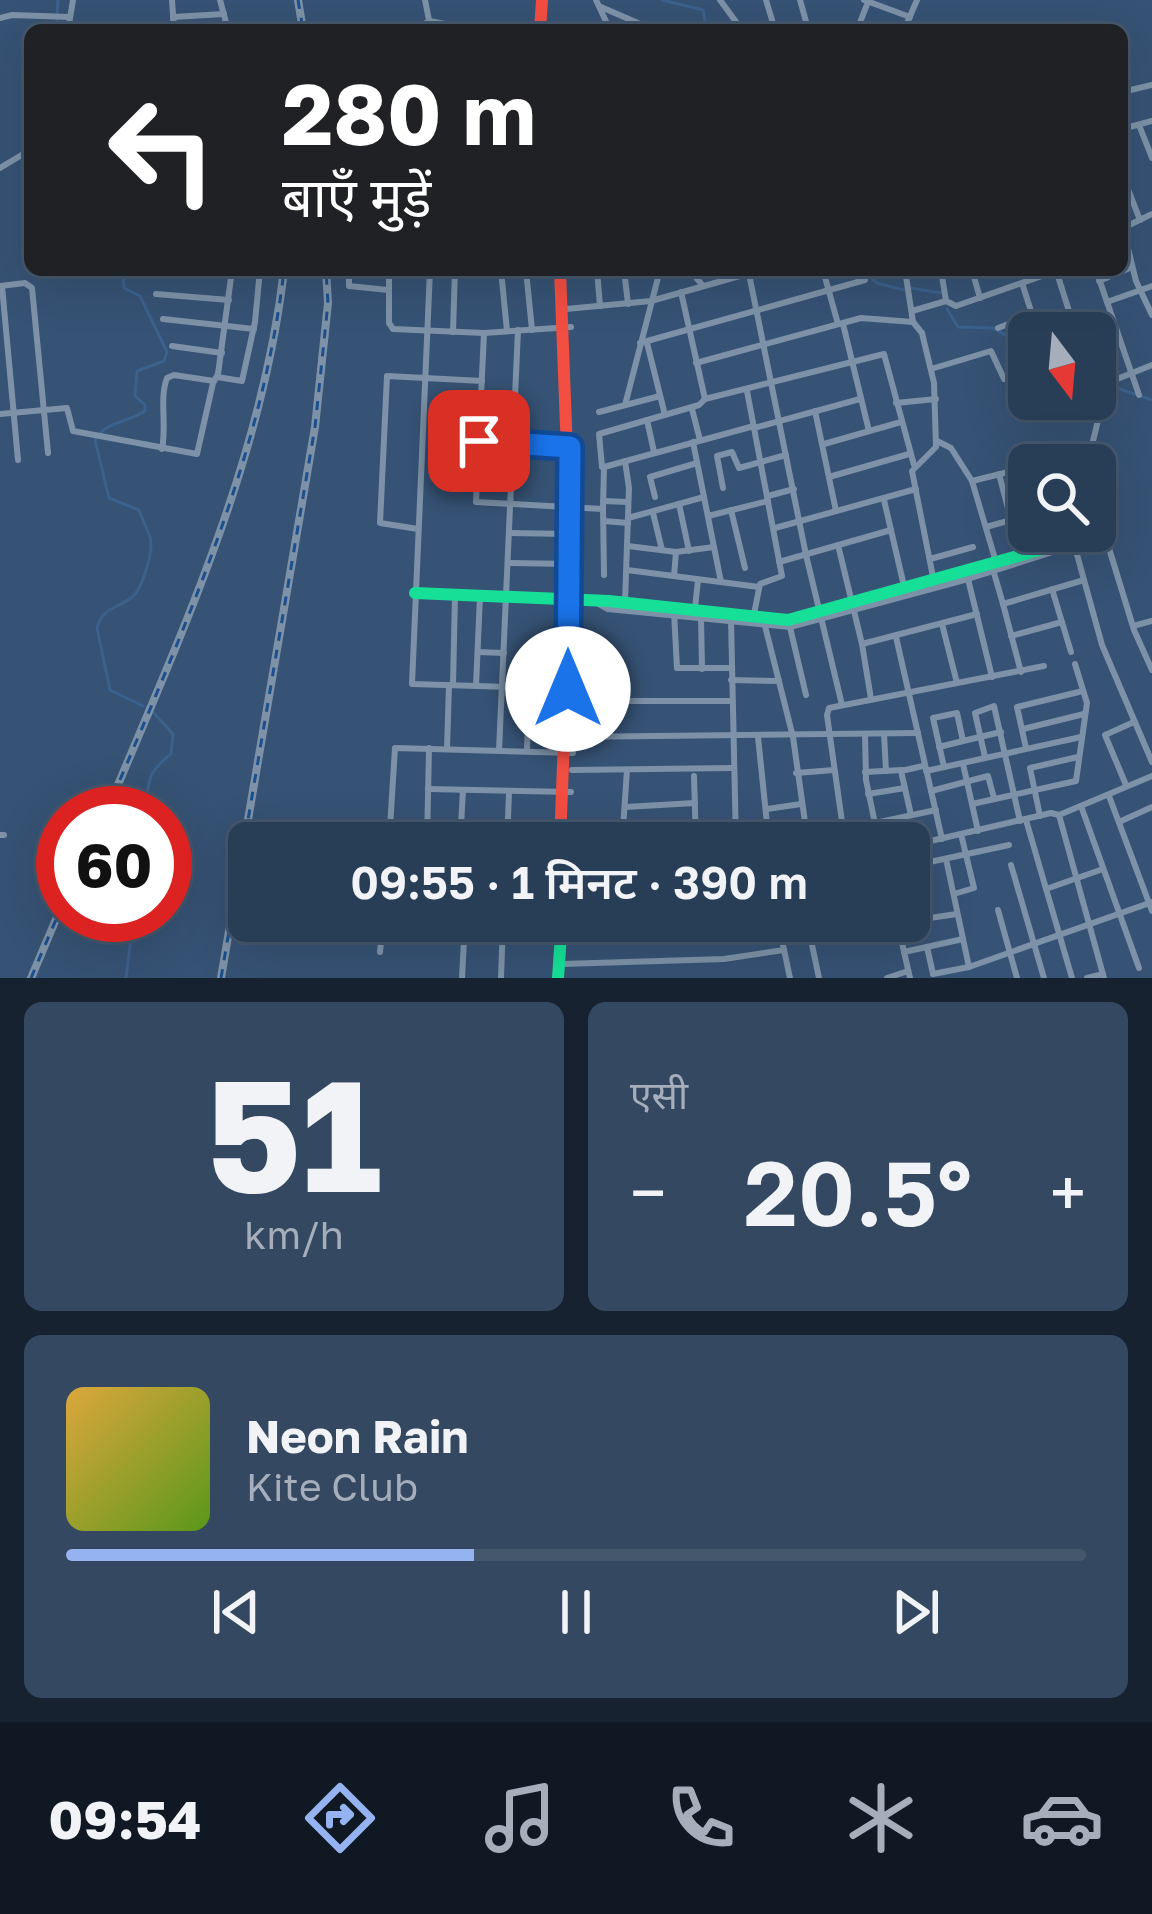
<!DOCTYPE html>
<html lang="hi">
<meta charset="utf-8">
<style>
:root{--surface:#283e57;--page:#344961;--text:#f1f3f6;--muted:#a5aeba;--line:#44576d;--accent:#95b2f1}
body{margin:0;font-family:"Golos Text","Noto Sans Devanagari",sans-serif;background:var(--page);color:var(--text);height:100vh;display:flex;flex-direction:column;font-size:45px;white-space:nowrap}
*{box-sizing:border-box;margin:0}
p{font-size:39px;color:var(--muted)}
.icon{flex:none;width:66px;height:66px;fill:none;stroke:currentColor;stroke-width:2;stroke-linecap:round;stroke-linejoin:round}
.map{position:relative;height:978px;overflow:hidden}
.panel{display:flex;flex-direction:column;gap:24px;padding:24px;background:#162230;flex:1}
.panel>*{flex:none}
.banner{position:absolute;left:24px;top:24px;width:1104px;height:252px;border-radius:18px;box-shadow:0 12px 48px #0002,0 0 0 3px var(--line);background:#202124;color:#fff;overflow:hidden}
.needle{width:78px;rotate:164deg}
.buttons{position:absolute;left:1008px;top:312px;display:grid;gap:24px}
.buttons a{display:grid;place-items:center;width:108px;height:108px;border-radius:18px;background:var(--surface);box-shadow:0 12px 48px #0002,0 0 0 3px var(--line);font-size:60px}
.speed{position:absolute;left:36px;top:786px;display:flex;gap:24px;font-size:60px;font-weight:700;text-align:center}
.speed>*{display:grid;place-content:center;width:156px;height:156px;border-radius:50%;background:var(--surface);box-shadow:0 12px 48px #0002,0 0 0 3px var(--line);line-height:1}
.speed .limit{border:18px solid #d22;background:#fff;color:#111}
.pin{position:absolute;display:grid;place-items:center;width:102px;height:102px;color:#fff;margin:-51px;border-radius:24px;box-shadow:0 6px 18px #0006}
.me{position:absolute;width:132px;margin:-66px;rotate:0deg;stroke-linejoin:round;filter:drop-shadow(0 0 9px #0008)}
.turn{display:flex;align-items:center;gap:42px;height:252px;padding:0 60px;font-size:54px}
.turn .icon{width:156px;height:156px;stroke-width:2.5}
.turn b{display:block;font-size:84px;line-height:102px}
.big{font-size:90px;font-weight:600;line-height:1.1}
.panel .card{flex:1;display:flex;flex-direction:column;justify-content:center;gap:18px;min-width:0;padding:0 42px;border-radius:18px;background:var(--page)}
.panel .dial{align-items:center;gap:0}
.dial b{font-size:156px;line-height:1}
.song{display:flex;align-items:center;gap:36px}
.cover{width:144px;height:144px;border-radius:18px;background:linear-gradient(135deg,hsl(40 70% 55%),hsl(90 70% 35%))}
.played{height:12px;border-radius:6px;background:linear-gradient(90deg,var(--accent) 40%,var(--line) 40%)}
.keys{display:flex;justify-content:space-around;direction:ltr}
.heat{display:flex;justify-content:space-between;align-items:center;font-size:66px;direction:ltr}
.panel .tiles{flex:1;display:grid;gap:24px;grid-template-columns:1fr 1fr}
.card:last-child{grid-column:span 2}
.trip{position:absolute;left:228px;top:822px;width:702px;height:120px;border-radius:18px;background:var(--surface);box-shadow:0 12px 48px #0002,0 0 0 3px var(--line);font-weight:600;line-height:120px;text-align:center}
.menu{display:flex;height:192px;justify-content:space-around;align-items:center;background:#101923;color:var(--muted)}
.menu .icon{width:84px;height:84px}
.menu .active{color:var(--accent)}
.menu b{font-size:54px;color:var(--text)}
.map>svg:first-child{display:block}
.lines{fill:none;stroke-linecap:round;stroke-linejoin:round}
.stream{stroke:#3b618d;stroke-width:3}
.street{stroke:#7d92a8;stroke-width:6}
.fast{stroke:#16e098;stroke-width:12}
.jam{stroke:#f24e42;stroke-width:12}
.rail-casing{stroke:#7e92a7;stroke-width:8}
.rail{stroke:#1b4f8f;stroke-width:3;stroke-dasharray:9;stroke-linecap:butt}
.route-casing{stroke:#114b97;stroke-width:30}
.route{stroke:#1a73e8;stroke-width:21}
</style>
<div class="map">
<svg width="1152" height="978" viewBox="0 0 1152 978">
<rect width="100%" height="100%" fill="#365274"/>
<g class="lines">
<g class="stream">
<path d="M662,0L703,10L707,30"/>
<path d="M56,30L58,0"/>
<path d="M123,270L124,288L140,296L167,352L164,361L137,371L135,396L145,405V411C129,422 104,422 95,440L109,498L139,510C142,519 147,528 150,537C154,550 143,589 131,598C116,609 102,608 97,628L110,690L143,706"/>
<path d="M863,270L877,283L904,290"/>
<path d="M911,288L941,293"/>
<path d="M947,309L958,327L993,328L1029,349"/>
<path d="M1095,379L1105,382"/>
<path d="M1111,386L1152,400"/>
<path d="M146,813C148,783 146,773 171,754L173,734L152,711"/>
<path d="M126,978L134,915"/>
</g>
<g class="street">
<path d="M172,0L174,30"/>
<path d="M220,0L228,30"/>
<path d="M425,0L431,30"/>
<path d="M596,0L610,30"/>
<path d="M720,0L742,30"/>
<path d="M766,0L775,30"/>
<path d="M800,0L807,25"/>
<path d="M864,0L910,17"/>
<path d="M601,7L654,30"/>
<path d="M173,17L224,14"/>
<path d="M0,18L12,15L70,17"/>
<path d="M68,30L73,0"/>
<path d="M415,30L429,21L475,30"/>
<path d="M524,30L542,29"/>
<path d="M819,30L825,24L842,30"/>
<path d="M857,30L868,2"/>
<path d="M904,30L917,0"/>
<path d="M1122,92L1152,85"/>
<path d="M1139,125L1152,158"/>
<path d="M1122,129L1152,121"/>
<path d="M0,168L30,150"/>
<path d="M1122,174L1140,220"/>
<path d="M1123,228L1136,281L1152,315"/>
<path d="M1123,228L1152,214"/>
<path d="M188,270L232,273"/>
<path d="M349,270V286L388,290"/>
<path d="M389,270V323L393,329L484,333L571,327"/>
<path d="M430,270L412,684L571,689"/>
<path d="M501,270L507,331"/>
<path d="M526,270L532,330"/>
<path d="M597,270L600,306"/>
<path d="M624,270L628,304"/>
<path d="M690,270L703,286"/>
<path d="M823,270L838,324"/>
<path d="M905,270L913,322L922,333L934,383L936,447L912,471L933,577"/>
<path d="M941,270L946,301"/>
<path d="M972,270L980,298"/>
<path d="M1056,270L1076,333"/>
<path d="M1096,270L1139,395"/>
<path d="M749,274L806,555L842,705"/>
<path d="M1099,281L1132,267"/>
<path d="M1022,283L1038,333"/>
<path d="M0,286L25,283L32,288L48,453"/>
<path d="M2,286L18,460"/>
<path d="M681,292L705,399L884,354L914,465"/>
<path d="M156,294L229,300"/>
<path d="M1107,302L1152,286"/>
<path d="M566,309L651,301L761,270"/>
<path d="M912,311L946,301L956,306L1056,271"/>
<path d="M163,319L254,329"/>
<path d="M843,324L869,431"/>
<path d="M998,328L1032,315"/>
<path d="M453,332L455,270"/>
<path d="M484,333L476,502L603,509L604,575"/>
<path d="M640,343L865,280"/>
<path d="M647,343L665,415"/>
<path d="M172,346L222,353"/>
<path d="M696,363L861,318L913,322"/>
<path d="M931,369L991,351L1004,379"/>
<path d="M1095,372L1112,381"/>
<path d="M217,377L242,381L255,322L260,270"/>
<path d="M747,391L782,576L760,584L754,614"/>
<path d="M896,403L936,399"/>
<path d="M625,405L660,270"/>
<path d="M692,409L700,440"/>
<path d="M815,411L836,511"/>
<path d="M599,412L660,396"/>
<path d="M0,414L67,408L73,431L197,454L213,383L218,374L232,270"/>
<path d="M647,420L654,452"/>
<path d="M754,428L860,399"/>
<path d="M479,441L576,447"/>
<path d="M937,441L951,448L972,481L1029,467"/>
<path d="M693,442L721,582"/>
<path d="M824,444L901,422"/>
<path d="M162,449C167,425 159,399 167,378L174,375L214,381"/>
<path d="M625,461L629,488L625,602"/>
<path d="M1037,465L1090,452"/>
<path d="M1093,465L1091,449L1106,388L1112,381L1152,365"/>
<path d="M602,467L599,434L699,405L705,399"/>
<path d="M1095,471L1108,529"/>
<path d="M999,474L1011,520"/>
<path d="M829,477L909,454"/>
<path d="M972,481L996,562"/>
<path d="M723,488L717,456L732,452L739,468L786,455"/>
<path d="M768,496L794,489"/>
<path d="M655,497L650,477L697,463"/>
<path d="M884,500L904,586"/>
<path d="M603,501L628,502"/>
<path d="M679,504L689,551"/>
<path d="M603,509L604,467L754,426"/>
<path d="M731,510L745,568"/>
<path d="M653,513L662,550"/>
<path d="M708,516L768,501"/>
<path d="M628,518L704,497"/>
<path d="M604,521L628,523"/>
<path d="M986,527L1029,515"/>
<path d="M775,528L916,489"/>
<path d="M418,529L380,523L387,376L482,381"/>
<path d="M1049,531L1053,545"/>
<path d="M1104,532L1134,630L1152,670"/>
<path d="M509,533L569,534"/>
<path d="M1073,540L1102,645L1152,762"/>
<path d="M838,545L862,644L977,614"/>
<path d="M628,546L676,552L714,547"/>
<path d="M930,559L973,547"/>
<path d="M779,562L891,530"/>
<path d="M510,563L571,564"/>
<path d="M627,570L759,587"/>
<path d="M994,573L1003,604"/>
<path d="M674,576L676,552"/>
<path d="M968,579L992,677"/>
<path d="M1052,589L1071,652"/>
<path d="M597,603L608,609L790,627L968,579L1059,550"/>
<path d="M695,608L698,580"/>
<path d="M674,612L677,668H732"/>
<path d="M701,616L702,669"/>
<path d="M731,619L736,843"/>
<path d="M789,623L806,695"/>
<path d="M942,624L957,683"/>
<path d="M765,626L793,737L808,843"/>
<path d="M1133,626L1152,621"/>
<path d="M1011,636L1062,622"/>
<path d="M896,637L942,839"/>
<path d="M862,644L871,699"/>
<path d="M478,652L504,653"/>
<path d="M1021,672L1003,604L1084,580"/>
<path d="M731,680L779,681"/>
<path d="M453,685L455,595"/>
<path d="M476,686L480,596"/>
<path d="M572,701H730"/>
<path d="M1023,729L1084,714"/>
<path d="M884,734L886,771"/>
<path d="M865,735L866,780L879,843"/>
<path d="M568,737L918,733"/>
<path d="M758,737L769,843"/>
<path d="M939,747L963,741"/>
<path d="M1026,748L1017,707L1083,691"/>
<path d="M447,749L449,685"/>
<path d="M499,751L518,330"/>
<path d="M527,751L530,643"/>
<path d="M985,757L975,713L994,706L1020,821"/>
<path d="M963,764L978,831"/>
<path d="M944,767L933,718L957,713L963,741L1001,732"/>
<path d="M572,770L732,768"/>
<path d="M926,771L1081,737"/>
<path d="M865,772L902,770"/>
<path d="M796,773L834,770"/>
<path d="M694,776L696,843"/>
<path d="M1126,785L1105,735L1134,722"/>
<path d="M428,789L571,792"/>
<path d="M931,791L988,776L994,798"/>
<path d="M868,794L905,788"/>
<path d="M1109,796L1152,911"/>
<path d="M972,804L1076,781L1087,703L1075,664"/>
<path d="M1081,806L1139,968"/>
<path d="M625,807L695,803"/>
<path d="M767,809L801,804"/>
<path d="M911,815L901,771L923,766"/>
<path d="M1059,815L1104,978"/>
<path d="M1040,816L1030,768L1078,757"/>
<path d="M1026,820L1072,978"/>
<path d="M1119,822L1152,807"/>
<path d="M875,823L936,810"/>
<path d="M0,835H4"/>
<path d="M389,843L395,748L573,753"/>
<path d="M427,843L429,748"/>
<path d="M460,843L463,790"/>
<path d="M507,843L509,793"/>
<path d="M622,843L627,770"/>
<path d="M845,843L827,715L829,708L1044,666"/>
<path d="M909,846L1051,813L1059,815L1152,776"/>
<path d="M909,859L923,919L957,914"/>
<path d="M946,859L969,967L1152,902"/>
<path d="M1011,865L1044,978"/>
<path d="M911,866L1009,845"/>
<path d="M1046,889L1103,869"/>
<path d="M954,894L974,888L961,834"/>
<path d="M998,910L1017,978"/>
<path d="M778,921L790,978"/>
<path d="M807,921L819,978"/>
<path d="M897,921L910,978"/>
<path d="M564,924L651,921"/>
<path d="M811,939L890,921"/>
<path d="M927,947L933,974"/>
<path d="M380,952L383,921"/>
<path d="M904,952L963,939"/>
<path d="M562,964L724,959L784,950"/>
<path d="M933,974L969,967"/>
<path d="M462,978L465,921"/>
<path d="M501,978L503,921"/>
<path d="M887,978L908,971"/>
<path d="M1087,978L1103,974"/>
</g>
<g class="fast">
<path d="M415,593L609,601L788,620L1108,531"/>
<path d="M558,978L562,921"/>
</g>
<g class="jam">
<path d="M540,30L542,0"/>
<path d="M560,270L571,556L560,843"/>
</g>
<defs>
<g id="rail">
<path d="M298,0L303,30"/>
<path d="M106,813C180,637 262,461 284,270"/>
<path d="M31,978L63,903"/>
<path d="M221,978L315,427L328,303L326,270"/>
</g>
</defs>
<use href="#rail" class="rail-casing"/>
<use href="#rail" class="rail"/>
</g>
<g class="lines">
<defs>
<path id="route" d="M479,441L570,447L568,689"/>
</defs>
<use href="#route" class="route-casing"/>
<use href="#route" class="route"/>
</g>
</svg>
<div class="buttons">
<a><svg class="needle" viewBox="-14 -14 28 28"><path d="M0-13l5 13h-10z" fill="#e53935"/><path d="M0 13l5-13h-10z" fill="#a5aeba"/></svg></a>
<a><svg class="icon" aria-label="search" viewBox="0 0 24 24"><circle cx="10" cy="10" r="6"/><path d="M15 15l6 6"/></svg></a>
</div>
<div class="speed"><div class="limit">60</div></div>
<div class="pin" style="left:479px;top:441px;background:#d93025"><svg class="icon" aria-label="arrive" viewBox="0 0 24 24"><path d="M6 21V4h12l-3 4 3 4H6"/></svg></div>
<svg class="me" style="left:568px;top:689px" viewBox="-20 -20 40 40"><circle r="19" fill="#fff"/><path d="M0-13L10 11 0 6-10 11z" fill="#1a73e8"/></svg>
<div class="trip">09:55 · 1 मिनट · 390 m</div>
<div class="banner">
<div class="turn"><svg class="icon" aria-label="left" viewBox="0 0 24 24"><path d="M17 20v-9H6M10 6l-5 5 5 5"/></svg><div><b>280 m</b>बाएँ मुड़ें</div></div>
</div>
</div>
<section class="panel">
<div class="tiles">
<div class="card dial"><b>51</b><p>km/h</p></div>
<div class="card"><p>एसी</p>
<div class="heat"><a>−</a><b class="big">20.5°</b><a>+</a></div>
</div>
<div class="card">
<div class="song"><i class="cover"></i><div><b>Neon Rain</b><p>Kite Club</p></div></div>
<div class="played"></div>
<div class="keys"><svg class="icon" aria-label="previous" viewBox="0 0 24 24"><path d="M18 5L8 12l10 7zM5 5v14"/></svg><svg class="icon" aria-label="pause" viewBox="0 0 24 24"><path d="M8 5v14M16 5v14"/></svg><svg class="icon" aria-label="next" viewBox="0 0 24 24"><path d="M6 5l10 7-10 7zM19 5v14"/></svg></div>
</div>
</div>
</section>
<nav class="menu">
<b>09:54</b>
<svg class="icon active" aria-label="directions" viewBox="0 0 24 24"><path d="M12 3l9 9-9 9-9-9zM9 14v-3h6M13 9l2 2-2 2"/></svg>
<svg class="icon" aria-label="music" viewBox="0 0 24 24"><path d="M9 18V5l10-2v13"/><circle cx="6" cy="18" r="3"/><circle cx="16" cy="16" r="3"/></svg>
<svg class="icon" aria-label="phone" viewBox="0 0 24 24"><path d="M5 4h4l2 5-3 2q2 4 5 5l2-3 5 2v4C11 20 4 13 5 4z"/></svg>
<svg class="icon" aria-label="climate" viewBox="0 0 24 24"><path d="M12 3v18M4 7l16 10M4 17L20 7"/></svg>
<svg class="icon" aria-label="car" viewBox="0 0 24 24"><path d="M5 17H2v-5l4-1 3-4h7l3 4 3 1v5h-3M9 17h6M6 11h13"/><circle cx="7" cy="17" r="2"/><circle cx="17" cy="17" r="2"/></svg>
</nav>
